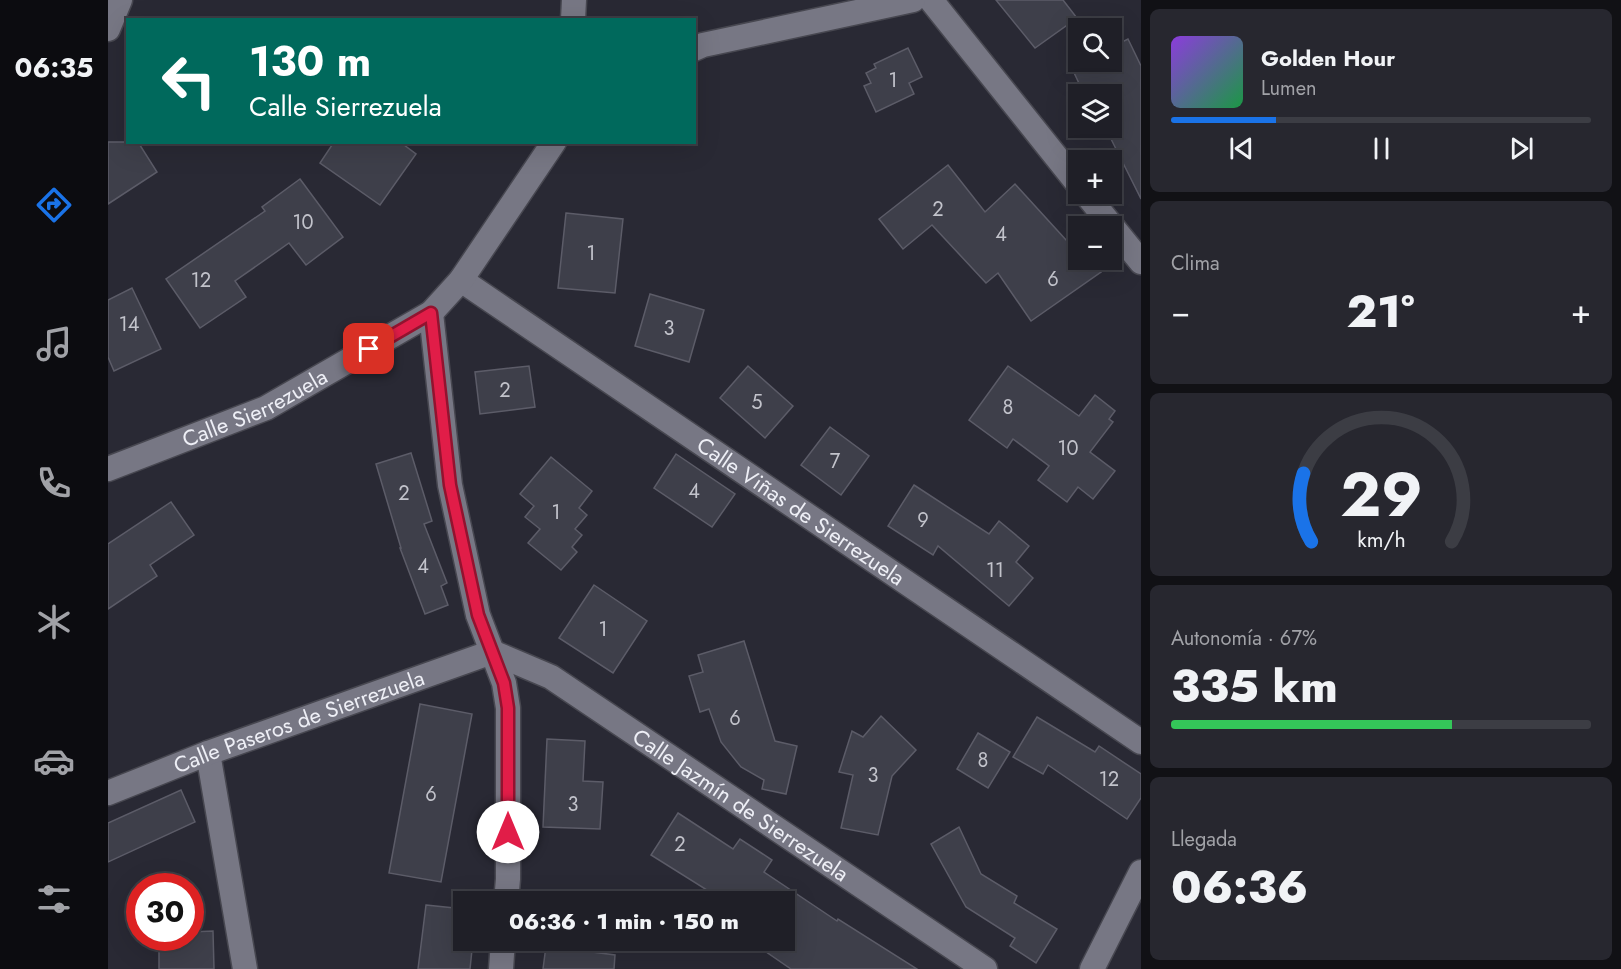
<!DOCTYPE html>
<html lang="es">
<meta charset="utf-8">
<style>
:root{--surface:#1f1f27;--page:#27272f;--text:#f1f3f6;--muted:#a1a2a7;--line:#3c3d44;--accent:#1a73e8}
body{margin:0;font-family:Jost,sans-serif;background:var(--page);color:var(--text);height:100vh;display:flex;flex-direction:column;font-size:22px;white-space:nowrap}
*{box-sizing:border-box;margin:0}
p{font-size:20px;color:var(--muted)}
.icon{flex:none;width:33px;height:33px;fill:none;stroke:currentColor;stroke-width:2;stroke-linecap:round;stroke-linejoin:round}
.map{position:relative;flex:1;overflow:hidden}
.side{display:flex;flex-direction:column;gap:9px;padding:9px;background:#111115;width:480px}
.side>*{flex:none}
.banner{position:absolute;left:18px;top:18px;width:570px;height:126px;border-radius:0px;box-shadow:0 6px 24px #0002,0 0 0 2px var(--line);background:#00695c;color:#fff;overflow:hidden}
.buttons{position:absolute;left:960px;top:18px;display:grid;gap:12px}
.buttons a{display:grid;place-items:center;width:54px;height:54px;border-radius:0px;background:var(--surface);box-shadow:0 6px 24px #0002,0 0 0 2px var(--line);font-size:30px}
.speed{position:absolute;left:18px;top:873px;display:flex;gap:12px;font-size:30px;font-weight:700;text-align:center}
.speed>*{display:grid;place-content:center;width:78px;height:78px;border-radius:50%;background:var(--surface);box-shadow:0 6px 24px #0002,0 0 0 2px var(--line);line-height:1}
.speed .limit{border:9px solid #d22;background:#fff;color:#111}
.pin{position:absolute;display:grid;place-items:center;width:51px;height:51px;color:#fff;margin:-26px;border-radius:12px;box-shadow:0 3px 9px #0006}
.me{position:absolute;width:66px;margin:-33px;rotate:0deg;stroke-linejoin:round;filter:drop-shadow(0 0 4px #0008)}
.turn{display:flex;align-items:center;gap:21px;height:126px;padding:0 24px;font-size:27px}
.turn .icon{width:78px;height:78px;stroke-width:2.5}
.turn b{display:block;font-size:42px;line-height:51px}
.big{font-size:45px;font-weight:800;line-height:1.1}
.side .widget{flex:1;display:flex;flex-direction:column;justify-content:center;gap:9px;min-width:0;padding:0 21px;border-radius:9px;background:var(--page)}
.side .dial{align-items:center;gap:0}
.dial svg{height:156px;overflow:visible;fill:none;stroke:var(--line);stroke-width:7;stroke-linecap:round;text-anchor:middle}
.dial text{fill:var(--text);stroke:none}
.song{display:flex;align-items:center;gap:18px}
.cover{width:72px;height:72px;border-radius:9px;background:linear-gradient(135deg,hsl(270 70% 55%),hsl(140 70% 35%))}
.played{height:6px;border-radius:3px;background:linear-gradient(90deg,var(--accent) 25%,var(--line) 25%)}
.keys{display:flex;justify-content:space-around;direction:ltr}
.heat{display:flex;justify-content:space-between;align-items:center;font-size:33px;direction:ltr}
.charge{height:9px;border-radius:4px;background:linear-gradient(90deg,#34c759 67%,var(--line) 0)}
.trip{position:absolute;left:345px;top:891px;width:342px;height:60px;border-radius:0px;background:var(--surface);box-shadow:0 6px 24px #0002,0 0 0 2px var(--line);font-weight:800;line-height:60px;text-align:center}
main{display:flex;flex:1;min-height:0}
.tabs{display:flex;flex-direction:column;width:108px;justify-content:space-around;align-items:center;background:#0c0c10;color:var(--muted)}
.tabs .icon{width:42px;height:42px}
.tabs .active{color:var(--accent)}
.tabs b{font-size:27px;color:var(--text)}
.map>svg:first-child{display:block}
.building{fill:#3e3f4a;stroke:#5c5c68;stroke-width:1.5}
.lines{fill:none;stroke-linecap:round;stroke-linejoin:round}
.minor-casing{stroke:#474750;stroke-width:27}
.minor{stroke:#777784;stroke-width:24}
.route-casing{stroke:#92132f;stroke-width:15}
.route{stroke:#e11d48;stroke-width:10}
.labels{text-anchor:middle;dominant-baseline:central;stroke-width:6;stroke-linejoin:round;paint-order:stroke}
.number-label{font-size:20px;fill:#c2c3cb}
.street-label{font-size:22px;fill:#eeeff6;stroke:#121217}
</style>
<main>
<nav class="tabs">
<b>06:35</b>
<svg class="icon active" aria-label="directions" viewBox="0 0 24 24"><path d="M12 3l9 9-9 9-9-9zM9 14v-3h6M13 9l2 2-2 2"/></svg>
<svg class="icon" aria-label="music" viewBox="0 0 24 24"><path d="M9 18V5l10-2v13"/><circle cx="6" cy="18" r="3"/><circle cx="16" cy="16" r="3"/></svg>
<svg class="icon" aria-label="phone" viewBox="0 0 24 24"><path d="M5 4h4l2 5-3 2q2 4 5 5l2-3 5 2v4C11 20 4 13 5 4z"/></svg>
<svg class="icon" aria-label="climate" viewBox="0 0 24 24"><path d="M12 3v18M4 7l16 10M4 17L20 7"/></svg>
<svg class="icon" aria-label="car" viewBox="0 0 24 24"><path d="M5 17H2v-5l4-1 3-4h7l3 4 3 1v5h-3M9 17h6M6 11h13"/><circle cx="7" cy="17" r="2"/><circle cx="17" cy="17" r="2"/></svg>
<svg class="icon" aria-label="filters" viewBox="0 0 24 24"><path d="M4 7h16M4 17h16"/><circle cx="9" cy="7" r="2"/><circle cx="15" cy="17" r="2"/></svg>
</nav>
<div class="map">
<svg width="1033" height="969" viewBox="0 0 1033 969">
<rect width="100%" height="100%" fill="#292934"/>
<g class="building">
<path d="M888,0H955L969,18L927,48Z"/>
<path d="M1020,39L1033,66V199L999,131L1004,129V94H976L961,62H1004V47Z"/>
<path d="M800,48L814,77L801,83L806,94L768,112L756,86L763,83L758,73L768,68L766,64Z"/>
<path d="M0,142H30L49,172L0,204Z"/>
<path d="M226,142H292L308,154L272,205L212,163Z"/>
<path d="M840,165L877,212L907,184L959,241L970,233V260H983L993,272L923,321L890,273L878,283L824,225L795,249L771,219Z"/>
<path d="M192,179L235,237L198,265L181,243L127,281L138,297L92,328L58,279L157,211L154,207Z"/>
<path d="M458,213L515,219L507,293L450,288Z"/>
<path d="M24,288L53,349L6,371L0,357V300Z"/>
<path d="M542,294L596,310L581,362L527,346Z"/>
<path d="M421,366L427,407L372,414L367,372Z"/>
<path d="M640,366L685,406L657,438L612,398Z"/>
<path d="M900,366L971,416L987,395L1007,411L1001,419L1005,422L982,452L1007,471L985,499L970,487L959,502L930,480L941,466L905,439L899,448L861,420Z"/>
<path d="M722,427L761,456L733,495L693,465Z"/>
<path d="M303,453L324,521L316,524L339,583L333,586L340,605L317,614L292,548H293L268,464Z"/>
<path d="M568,454L627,494L604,527L546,488Z"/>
<path d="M443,457L484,491L471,508L479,515L467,529L474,535L464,547L469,552L453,570L420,543L432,529L417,517L426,506L412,494Z"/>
<path d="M806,485L881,534L891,521L921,546L908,562L925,578L901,606L830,546L825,555L780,526Z"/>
<path d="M63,502L86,535L42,565L49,576L0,609V544Z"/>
<path d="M486,585L539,621L505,673L451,638Z"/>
<path d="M636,641L667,741L689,746L678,794L654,789L656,780L633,767L613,742L601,709L592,712L581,676L595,672L590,655Z"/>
<path d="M312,704L364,714L333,882L281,873Z"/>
<path d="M773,716L808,750L784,776L770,835L733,828L745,775L731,772L744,731L755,737Z"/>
<path d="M929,717L987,752L991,746L1033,774V798L1019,819L940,765L935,774L905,757Z"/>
<path d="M870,733L902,752L880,788L849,769Z"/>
<path d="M439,739L477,741L475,781L495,782L492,829L435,827Z"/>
<path d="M73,790L87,822L0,862V823Z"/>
<path d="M570,813L625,849L632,839L664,860L656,872L729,921L730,919L809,969H683L642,941L676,940V902H592L599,890L543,855Z"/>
<path d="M851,827L873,874L909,896L906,903L949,929L928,963L902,946L907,938L858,907L823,844Z"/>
<path d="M318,905L356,909V940H365L362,969H310Z"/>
<path d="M105,931L106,969H51V938H82V932Z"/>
<path d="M438,946L507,955L506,969H435Z"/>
</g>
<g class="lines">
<defs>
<g id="minor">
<path d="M823,0L970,184"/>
<path d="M465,20L466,0"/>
<path d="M0,29L12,0"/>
<path d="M586,49L595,45L805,0"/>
<path d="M978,194L1033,262"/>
<path id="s1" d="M353,280L1033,742"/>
<path d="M323,313L342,485L370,615L396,683L400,708V879L398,902"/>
<path id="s2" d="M0,469L158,408L323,313L353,280L446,142"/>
<path d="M100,753L137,969"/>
<path id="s3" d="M0,793L100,753L384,652L443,677L877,969"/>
<path d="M393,969L395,940"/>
<path d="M984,969L1033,872"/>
</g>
</defs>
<use href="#minor" class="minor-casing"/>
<use href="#minor" class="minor"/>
</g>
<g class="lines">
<defs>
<path id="route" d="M261,349L323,313L342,485L370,615L396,683L400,708V832"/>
</defs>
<use href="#route" class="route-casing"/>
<use href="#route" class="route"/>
</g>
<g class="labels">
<g class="number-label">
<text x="785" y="80">1</text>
<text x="830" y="209">2</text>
<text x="195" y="222">10</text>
<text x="893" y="234">4</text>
<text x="483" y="253">1</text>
<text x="945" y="279">6</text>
<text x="93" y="280">12</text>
<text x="21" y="324">14</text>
<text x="561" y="328">3</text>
<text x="397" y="390">2</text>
<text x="649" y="402">5</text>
<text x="900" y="407">8</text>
<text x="960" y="448">10</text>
<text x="727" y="461">7</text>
<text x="586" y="491">4</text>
<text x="296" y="493">2</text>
<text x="448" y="512">1</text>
<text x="815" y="520">9</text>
<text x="315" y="566">4</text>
<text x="887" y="570">11</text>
<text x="495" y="629">1</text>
<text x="627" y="718">6</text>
<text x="875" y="760">8</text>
<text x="765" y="775">3</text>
<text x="1001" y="779">12</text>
<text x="323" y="794">6</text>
<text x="465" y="804">3</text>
<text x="572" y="844">2</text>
</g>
<g class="street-label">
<text stroke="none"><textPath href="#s2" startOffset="159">Calle Sierrezuela</textPath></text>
<text stroke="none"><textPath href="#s1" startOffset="411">Calle Viñas de Sierrezuela</textPath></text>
<text stroke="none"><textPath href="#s3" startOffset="204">Calle Paseros de Sierrezuela</textPath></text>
<text stroke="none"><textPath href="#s3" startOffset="702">Calle Jazmín de Sierrezuela</textPath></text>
</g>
</g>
</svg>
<div class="buttons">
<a><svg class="icon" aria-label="search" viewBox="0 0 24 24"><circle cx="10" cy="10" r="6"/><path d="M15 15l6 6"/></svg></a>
<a><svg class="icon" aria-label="layers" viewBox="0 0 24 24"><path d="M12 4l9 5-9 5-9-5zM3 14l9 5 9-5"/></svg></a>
<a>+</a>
<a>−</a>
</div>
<div class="speed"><div class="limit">30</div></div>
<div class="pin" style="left:261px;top:349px;background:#d93025"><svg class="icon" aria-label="arrive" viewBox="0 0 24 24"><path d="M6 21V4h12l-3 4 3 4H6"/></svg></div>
<svg class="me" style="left:400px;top:832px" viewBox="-20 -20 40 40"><circle r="19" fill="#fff"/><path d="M0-13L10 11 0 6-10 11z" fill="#e11d48"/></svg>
<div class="trip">06:36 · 1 min · 150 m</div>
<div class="banner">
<div class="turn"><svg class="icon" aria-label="left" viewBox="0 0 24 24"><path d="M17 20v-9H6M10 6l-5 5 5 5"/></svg><div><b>130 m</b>Calle Sierrezuela</div></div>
</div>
</div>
<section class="side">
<div class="widget">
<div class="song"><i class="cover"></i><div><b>Golden Hour</b><p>Lumen</p></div></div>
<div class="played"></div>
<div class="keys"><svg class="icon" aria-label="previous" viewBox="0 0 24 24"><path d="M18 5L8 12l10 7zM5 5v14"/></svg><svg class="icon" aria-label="pause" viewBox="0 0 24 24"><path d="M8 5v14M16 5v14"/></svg><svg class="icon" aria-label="next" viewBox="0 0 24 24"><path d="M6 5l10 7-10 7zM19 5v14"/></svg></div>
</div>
<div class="widget"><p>Clima</p>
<div class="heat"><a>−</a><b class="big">21°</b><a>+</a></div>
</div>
<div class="widget dial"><svg viewBox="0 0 100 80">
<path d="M14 69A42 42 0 1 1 86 69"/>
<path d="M14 69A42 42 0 0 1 10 34" stroke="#1a73e8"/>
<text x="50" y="56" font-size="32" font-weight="700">29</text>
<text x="50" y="72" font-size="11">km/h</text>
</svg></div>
<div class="widget"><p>Autonomía · 67%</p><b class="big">335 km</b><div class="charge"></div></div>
<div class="widget"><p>Llegada</p><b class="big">06:36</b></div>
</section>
</main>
